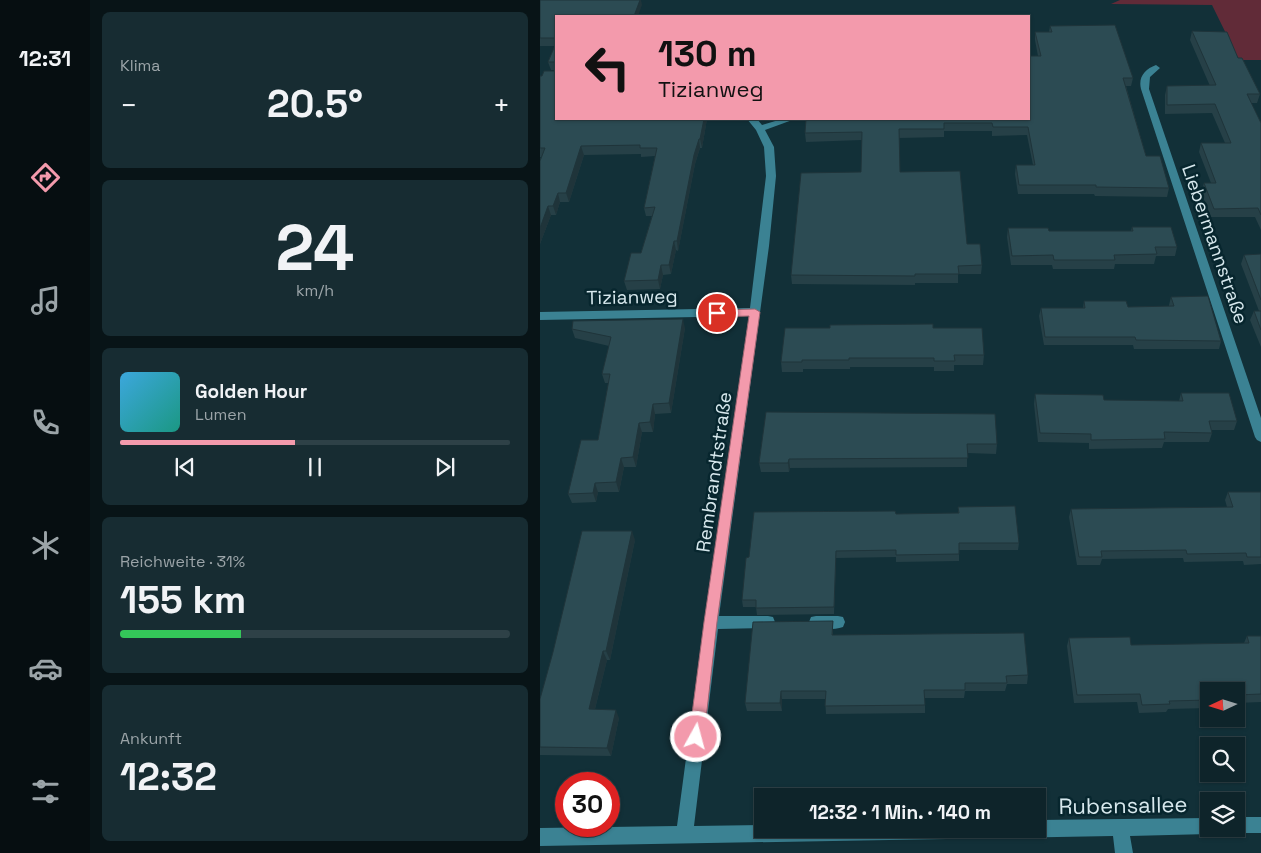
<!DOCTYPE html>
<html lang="de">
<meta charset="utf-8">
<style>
:root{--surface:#0e242a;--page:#172c32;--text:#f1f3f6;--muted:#9ba4a8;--line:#2e4147;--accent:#f39aac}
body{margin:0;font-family:"Space Grotesk",sans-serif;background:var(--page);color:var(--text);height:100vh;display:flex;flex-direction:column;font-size:19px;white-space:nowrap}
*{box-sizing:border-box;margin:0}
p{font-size:16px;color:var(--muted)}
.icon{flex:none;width:28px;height:28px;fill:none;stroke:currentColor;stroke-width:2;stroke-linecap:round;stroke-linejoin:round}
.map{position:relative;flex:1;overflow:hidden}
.side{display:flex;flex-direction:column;gap:12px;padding:12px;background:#081417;width:450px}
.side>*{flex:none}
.hud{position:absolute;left:15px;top:15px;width:475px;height:105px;border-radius:0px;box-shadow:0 1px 4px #0004,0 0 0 1px var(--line);background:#f39aac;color:#111;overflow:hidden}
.needle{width:32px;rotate:266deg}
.tools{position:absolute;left:660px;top:682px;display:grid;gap:10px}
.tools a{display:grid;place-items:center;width:45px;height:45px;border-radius:0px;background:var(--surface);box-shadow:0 1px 4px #0004,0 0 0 1px var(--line);font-size:25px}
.speed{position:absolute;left:15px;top:772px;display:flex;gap:10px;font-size:25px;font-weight:700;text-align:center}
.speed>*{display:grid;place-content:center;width:65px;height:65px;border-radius:50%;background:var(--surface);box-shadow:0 1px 4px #0004,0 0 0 1px var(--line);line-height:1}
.speed .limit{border:8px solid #d22;background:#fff;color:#111}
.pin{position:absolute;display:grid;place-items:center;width:42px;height:42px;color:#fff;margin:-21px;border:2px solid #fff;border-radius:50%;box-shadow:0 1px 5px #0007}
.me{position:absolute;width:55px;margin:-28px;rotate:7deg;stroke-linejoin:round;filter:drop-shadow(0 0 4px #0008)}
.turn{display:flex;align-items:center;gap:18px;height:105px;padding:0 20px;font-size:22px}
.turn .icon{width:65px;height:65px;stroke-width:2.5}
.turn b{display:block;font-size:35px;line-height:42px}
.big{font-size:38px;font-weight:700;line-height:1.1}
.side .widget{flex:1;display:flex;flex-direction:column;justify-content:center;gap:8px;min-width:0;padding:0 18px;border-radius:8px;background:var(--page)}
.side .dial{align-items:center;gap:0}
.dial b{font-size:65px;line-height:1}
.song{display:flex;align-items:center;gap:15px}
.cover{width:60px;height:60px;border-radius:8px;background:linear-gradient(135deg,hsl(200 70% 55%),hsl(170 70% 35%))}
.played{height:5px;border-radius:2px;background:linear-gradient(90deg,var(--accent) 45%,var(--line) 45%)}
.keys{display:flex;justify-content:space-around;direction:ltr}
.heat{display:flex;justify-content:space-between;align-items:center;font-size:28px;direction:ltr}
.charge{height:8px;border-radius:4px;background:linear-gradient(90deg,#34c759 31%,var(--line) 0)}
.trip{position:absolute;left:214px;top:788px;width:292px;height:50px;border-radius:0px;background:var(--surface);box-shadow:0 1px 4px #0004,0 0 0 1px var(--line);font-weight:700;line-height:50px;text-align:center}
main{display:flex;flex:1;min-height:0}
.dock{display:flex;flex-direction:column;width:90px;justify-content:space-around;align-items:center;background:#060e11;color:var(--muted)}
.dock .icon{width:35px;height:35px}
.dock .active{color:var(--accent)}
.dock b{font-size:22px;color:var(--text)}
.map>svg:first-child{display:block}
.green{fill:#612b38}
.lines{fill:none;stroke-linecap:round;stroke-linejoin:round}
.minor{fill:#3b8293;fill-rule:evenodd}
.wall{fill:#264047}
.shaded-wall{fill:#1f343a}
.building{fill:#2c4b53;stroke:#1f343a}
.route{fill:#f39aac;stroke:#9e6470}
.labels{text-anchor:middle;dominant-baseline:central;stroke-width:5;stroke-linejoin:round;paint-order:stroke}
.street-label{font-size:19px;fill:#d7e8ed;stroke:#07262e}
.near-street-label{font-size:22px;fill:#d7e8ed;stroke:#07262e}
</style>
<main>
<nav class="dock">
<b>12:31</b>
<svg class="icon active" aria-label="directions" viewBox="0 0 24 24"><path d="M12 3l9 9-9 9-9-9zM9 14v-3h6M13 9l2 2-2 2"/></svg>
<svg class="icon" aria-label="music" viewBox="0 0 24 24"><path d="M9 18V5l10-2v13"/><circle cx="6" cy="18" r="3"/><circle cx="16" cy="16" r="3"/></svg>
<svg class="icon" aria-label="phone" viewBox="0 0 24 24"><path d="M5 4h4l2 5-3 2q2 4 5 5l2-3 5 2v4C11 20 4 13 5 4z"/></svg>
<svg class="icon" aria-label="climate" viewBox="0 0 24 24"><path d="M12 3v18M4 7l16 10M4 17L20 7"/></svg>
<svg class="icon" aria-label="car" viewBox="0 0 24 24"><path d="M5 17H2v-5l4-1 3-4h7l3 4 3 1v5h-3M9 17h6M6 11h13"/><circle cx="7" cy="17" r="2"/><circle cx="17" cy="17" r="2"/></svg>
<svg class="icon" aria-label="filters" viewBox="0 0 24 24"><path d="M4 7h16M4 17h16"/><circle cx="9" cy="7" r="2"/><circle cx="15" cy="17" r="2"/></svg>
</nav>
<section class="side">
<div class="widget"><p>Klima</p>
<div class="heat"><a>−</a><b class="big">20.5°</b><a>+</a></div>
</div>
<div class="widget dial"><b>24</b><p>km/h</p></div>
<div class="widget">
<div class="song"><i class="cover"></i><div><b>Golden Hour</b><p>Lumen</p></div></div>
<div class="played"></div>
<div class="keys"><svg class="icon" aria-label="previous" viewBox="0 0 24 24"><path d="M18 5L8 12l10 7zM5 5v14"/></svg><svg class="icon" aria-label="pause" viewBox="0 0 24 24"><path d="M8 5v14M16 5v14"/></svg><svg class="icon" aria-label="next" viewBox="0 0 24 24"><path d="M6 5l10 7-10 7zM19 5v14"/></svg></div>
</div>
<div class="widget"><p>Reichweite · 31%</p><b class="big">155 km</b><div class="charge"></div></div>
<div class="widget"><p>Ankunft</p><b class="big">12:32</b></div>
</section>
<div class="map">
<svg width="721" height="853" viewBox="0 0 721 853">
<rect width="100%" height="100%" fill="#123038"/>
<path class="green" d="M580,0H721V60H699L672,5L571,4Z"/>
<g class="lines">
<g class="minor">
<path d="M616,65L620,68L610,77L609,89L721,418V442L717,440L715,437L601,89C598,77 605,69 616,65Z"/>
<path d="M207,119H217L222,125L242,119H255L225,130L234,147L236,176L229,246L179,616H228L233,617L235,622L233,627L228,628L178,629L154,826L222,825V829H498V820L669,818V829H676L675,832L669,834L590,836L593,853H575L573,836L0,846V828L137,826L164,623L209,316L0,320V312L210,308L226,176L224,147L216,130Z"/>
<path d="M276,616H298L303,617L305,622L303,627C294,630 280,630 271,627L269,622L271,617Z"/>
<path d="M696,817H721V833H696L690,831L689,829H696Z"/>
</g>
</g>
<g class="wall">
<path d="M0,0L102,5L16,16V119H167L162,148H160L155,164L138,251L136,250L131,274L123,275L120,289L87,290L84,281L101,253L112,216H106L104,208L115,156L101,157V154L44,155L29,202H20L16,215H11L0,244V161L1,157H0V76H2L15,70H11L8,62L15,46H0Z"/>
<path d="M510,26L593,78L591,86H586L606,156L629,188L627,197L555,196L554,194H478L475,174L476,165H493L487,135L452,136V131H404V137L359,138L360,172L427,244L442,265L441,274H418V283H375V285L252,284L251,275L321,172L322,140L266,142L265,133L266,119H489L498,56L495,40V32H509Z"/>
<path d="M652,31L698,58L720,94L717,103H711L721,123V230L715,217H671L661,192L664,183H671L659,152L661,143H685L672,113L625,114V95L627,86H670L650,40Z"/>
<path d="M592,227L637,247L635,256H616L614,264H575L574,269H513L512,265H471L467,237L468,228L509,231H591Z"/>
<path d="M721,254V347L710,320L714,311H719L701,264L704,255Z"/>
<path d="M631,297L681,341L679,349H594L593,345H504L499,316L501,308H543L544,301L588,307L629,306V305Z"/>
<path d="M145,328L131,413L115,414L113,432H102L96,467H84L79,492H58L56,502L32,503L28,494L58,440L69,383H65L62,374L69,346L35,338L32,329Z"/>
<path d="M393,328L444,355L443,365H414V371H394V367H310V369H263V372H242L241,362Z"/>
<path d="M641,393L697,421L694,430H672V433L669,442H624L622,448L549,449V443L498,442L494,404L495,394L564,400L639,401Z"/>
<path d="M226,412L457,444L456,454L427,453V467L250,468L249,472H221L219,463Z"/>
<path d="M688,492H721V564L704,565L703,561L644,562L643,558L562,559L560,565H537L529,517L531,509L687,507L685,500Z"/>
<path d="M418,507L479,543L478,550H419V561L356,562V557L296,558L294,614L217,615L216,607H203L202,600L209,557L356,514L418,513Z"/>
<path d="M95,540L70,660H67L55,709L79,718L71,756L0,755V699Z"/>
<path d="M293,621V635L488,675L487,684H467L465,691H425L424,698H385V713L286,714L285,699H242V711H207L205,703Z"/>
<path d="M707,636H721V702L696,703V691H669V708L628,709L626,712L599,713L597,702L534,703L527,646L529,638L591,645L704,643Z"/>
</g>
<g class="shaded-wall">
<path d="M100,0H101L102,5L98,16H94Z"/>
<path d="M164,119H167L162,148L160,139Z"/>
<path d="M159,139L160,148L155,164L138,251L137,241L154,155Z"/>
<path d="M41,146L44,155L29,202L26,193Z"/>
<path d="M18,193L20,202L16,215L13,206Z"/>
<path d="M8,206L11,215L0,244V228Z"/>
<path d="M134,241L136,250L131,274L129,265Z"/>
<path d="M121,265L123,275L120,289L118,280Z"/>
<path d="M143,319L145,328L131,413L129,403Z"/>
<path d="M113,404L115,414L113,432L110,422Z"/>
<path d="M99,423L102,432L96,467L93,457Z"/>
<path d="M81,458L84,467L79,492L76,482Z"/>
<path d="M249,459L250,468L249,472L248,463Z"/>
<path d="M55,483L58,492L56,502L53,493Z"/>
<path d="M92,531L95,540L70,660L66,651Z"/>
<path d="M63,651L67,660L53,717L49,709Z"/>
<path d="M241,691L242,699V711L240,703Z"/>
<path d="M76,710L79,718L71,756L67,748Z"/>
</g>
<g class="building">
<path d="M0,0H100L94,16H16V38H0Z"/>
<path d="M575,25L593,78H583L606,156H620L629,188L556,187V185H479L476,165H495L488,127H453L452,123H404V129H359L360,172L420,171L427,244H440L442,265L418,266L419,274H375V276L251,275L261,173L321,172L322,132L265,133L266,119H489V56H501L495,32H512L510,26Z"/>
<path d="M652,31L687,32L698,58H702L720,94H707L721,123V215L718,208L674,209L664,183H676L661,143H691L675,104L627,105V86L676,85Z"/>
<path d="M16,43V119H164L160,139H159L154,155L137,241H134L129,265H121L118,280L84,281L91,253H101L115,207L104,208L117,148H100V145L41,146L26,193H18L13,206H8L0,228V161L5,148H0V76H2L4,71H15V62H8Z"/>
<path d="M592,227H631L637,247H615L617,254L574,255L575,260H514L513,255L472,256L468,228H508L509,231H593Z"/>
<path d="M721,254V300L704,255Z"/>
<path d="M668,296L681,341L596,340L595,337H505L501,308H545L544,301H586L588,307L634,306L631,297Z"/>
<path d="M714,311H721V330Z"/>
<path d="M143,319L129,403L113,404L110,422L99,423L93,457L81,458L76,482L55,483L53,493L28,494L41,440H58L70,374H62L71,337L32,329L33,321Z"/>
<path d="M393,324V328H442L444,355H414L415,361H394V358H309V360H262V362H241L245,328H290V325Z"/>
<path d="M641,393H689L697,421H669L672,433L624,432L625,439L551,440V434L500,433L495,394L563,395L564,400L643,401Z"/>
<path d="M226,412L455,414L457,444H427L428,458L249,459L248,463H219Z"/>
<path d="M688,492H721V557H707L706,553L647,554L646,550L561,551L562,557H539L531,509L693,507Z"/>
<path d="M475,506L479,543H419V554L356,555V550L296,551L294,607L216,608V600H202L206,558L209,557L214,512L355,511L356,514L419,513L418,507Z"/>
<path d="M42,531H92L66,651H63L49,709L76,710L67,748L0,747V699L13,652Z"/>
<path d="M293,621L292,635L484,633L488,675L466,676L467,683H425V690H384L385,705L285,706L286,691H241L240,703H205L213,622Z"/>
<path d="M707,636H721V694L696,695V691H669V700L629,701L630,704L602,705L600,694L537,695L529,638L590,637L591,645L709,643Z"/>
</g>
<path class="route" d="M215,309L220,312L177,622L164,737L162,742L156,744L151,742L149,737L164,622L209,316L177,317L172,313L177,310Z"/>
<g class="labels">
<g class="street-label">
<text transform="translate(675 244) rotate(71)">Liebermannstraße</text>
<text transform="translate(92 297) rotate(-1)">Tizianweg</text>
<text transform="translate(174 472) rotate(-82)">Rembrandtstraße</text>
</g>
<g class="near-street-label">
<text transform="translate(583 805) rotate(-1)">Rubensallee</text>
</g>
</g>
</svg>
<div class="tools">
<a><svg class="needle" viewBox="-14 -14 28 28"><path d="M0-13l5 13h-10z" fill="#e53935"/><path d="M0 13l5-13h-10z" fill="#9ba4a8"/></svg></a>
<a><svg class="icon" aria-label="search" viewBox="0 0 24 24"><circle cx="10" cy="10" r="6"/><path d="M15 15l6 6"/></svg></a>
<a><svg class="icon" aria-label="layers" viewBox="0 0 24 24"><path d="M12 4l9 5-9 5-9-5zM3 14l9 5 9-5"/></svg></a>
</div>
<div class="speed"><div class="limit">30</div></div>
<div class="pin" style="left:177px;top:313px;background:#d93025"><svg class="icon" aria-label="arrive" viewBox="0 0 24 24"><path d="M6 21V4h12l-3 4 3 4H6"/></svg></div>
<svg class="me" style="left:156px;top:737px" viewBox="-20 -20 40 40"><circle r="17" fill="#f39aac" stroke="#fff" stroke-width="3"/><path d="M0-11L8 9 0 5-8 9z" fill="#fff"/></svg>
<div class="trip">12:32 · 1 Min. · 140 m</div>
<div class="hud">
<div class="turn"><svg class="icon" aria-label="left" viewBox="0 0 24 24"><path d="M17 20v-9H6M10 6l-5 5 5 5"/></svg><div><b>130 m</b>Tizianweg</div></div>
</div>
</div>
</main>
